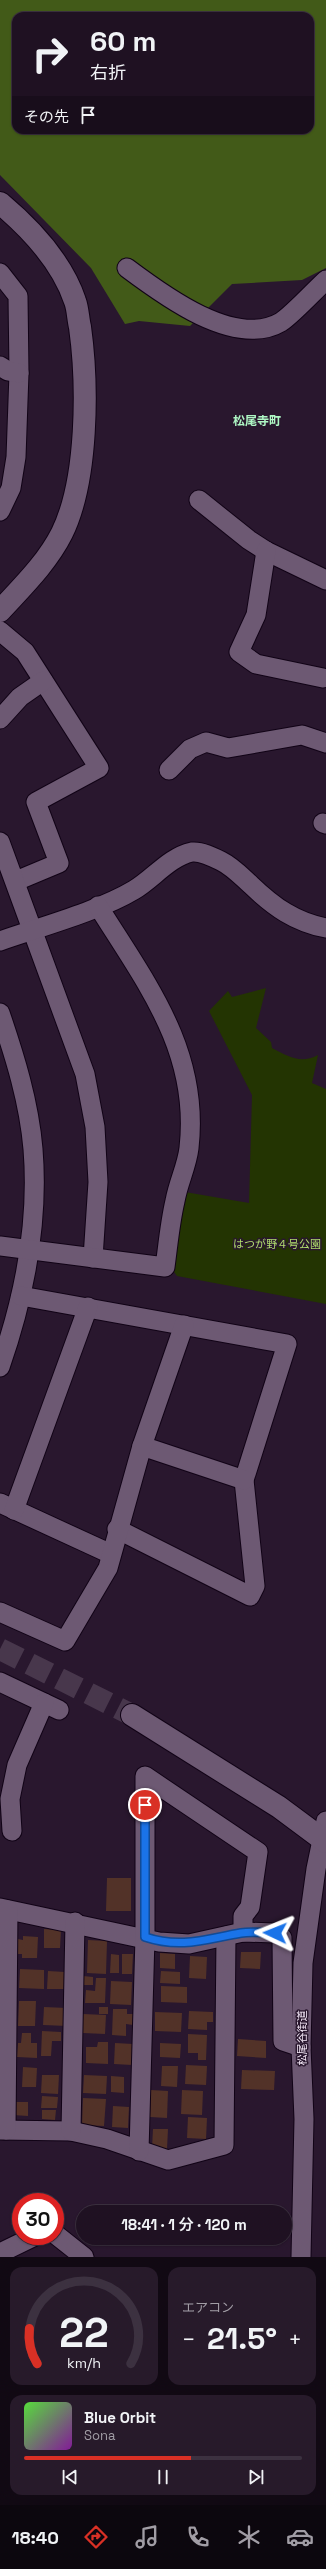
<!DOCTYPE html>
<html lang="ja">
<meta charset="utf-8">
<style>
:root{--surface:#1f1122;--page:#271a2a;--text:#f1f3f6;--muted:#a19da5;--line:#3c3140;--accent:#d93025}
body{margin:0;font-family:"Space Grotesk","Noto Sans JP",sans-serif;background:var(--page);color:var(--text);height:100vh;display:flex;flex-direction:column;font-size:15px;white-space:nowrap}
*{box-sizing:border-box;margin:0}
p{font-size:13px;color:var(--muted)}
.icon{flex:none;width:22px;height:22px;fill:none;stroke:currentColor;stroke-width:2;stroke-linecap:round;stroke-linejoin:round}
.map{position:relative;height:2257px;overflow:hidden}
.sheet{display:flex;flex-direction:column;gap:10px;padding:10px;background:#110913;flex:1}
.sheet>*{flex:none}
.guide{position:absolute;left:12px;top:12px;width:302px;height:122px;border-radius:12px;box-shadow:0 1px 3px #0004,0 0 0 1px var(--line);background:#1f1122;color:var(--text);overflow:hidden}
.speed{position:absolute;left:12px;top:2193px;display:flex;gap:8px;font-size:20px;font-weight:700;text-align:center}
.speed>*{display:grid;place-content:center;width:52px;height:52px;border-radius:50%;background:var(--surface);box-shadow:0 1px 3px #0004,0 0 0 1px var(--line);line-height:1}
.speed .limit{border:6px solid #d22;background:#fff;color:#111}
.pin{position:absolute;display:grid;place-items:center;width:34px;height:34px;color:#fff;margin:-17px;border:2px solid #fff;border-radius:50%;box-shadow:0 1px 4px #0007}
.me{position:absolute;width:44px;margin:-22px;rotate:272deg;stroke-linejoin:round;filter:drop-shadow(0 0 3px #0008)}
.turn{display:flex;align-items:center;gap:14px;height:84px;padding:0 12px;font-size:18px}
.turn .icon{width:52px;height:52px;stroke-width:2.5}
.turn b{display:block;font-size:28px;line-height:34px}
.then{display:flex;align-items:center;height:38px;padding:0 12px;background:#0003;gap:8px;font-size:15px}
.big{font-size:30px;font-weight:600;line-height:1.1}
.sheet .card{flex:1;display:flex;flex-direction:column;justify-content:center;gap:6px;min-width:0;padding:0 14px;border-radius:12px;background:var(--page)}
.sheet .dial{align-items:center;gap:0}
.dial svg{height:104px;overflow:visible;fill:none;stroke:var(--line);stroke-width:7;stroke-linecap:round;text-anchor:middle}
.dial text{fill:var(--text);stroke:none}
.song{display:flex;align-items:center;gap:12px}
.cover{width:48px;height:48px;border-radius:6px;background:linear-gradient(135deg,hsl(110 70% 55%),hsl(290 70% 35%))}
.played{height:4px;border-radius:2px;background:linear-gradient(90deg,var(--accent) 60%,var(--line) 60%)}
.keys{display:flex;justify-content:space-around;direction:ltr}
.heat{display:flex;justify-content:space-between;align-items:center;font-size:22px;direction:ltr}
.sheet .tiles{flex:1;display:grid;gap:10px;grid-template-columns:1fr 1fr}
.card:last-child{grid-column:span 2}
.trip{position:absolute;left:76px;top:2205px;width:216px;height:40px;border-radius:20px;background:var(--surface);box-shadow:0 1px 3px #0004,0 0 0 1px var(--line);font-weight:600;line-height:40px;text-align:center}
.tab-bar{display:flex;height:64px;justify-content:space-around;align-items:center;background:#0c070e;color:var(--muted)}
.tab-bar .icon{width:28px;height:28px}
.tab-bar .on{color:var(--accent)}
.tab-bar b{font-size:18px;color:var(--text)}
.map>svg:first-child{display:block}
.green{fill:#233402}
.forest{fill:#425a18;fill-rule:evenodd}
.building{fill:#523228}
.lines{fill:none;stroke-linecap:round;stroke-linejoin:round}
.tertiary-tunnel{stroke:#48374c;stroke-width:22;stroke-dasharray:22 11;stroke-linecap:butt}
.minor-casing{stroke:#110316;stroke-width:21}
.tertiary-casing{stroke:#110316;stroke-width:24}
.minor{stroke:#6d5973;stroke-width:19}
.tertiary{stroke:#6d5973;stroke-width:22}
.route-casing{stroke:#114b97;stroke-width:10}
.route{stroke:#1a73e8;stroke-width:7}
.labels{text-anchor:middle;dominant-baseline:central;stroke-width:3;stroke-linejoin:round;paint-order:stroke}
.park-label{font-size:11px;fill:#b1df6d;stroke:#29172e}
.street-label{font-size:11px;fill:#f6eaf9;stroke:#29172e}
.neighbourhood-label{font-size:12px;font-weight:bold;fill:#aef7c4;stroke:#29172e}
</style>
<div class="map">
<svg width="326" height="2257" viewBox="0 0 326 2257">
<rect width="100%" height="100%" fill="#29172e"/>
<path class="green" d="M266,988L256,1028L271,1042L272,1048C289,1057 301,1064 318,1055L312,1083L326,1089V1304L177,1276L172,1269L185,1192L249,1203L252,1095L209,1011L228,991L232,997Z"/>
<path class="forest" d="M0,0H326V268L302,280L232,284L190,326L139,321L125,324L91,268L0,175ZM16,16H310V130H16Z"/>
<g class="building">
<path d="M107,1878H131V1911H106Z"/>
<path d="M44,1929L61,1930L60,1948H44Z"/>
<path d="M23,1936L38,1937L37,1958H22V1954H17L18,1939L23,1940Z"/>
<path d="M88,1940L107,1941L106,1974L87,1973Z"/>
<path d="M241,1952H261L260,1969L240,1968Z"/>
<path d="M160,1953L175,1954V1969L160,1968Z"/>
<path d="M111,1954L119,1955V1973H110Z"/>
<path d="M122,1954H133L132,1974H122Z"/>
<path d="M190,1956L207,1957L206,1979L189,1978Z"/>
<path d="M20,1969L44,1970V1989L19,1988Z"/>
<path d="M48,1971L65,1972L64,1989H47Z"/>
<path d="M161,1971L180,1972V1984L160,1983Z"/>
<path d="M83,1976L93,1977V1985H83Z"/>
<path d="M96,1978H106L105,2003H85L86,1990L95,1991Z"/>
<path d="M111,1981L132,1982L131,2005L110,2004Z"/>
<path d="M161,1986L187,1987V2003L161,2002Z"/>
<path d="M19,2001H36L35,2026H18Z"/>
<path d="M44,2007L67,2008V2026L43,2025Z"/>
<rect x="99" y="2007" width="9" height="7"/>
<path d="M113,2009H127V2014H134L133,2025L126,2024V2036L112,2035Z"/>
<path d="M189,2011L213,2012V2022H207V2030L188,2029Z"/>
<path d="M155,2012L182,2013L181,2032L155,2031Z"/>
<path d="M83,2014L106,2015L105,2034L83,2033Z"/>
<path d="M42,2031L61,2032V2041H52L51,2056H41Z"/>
<path d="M22,2033H31V2043H37V2058L17,2057L18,2043H21Z"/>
<path d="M188,2034L207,2035L206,2060H198V2053H188Z"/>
<path d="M238,2039L266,2041V2058L237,2056Z"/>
<path d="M98,2042H108V2064L86,2063V2047H97Z"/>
<path d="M115,2043L133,2044L132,2065L114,2064Z"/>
<path d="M160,2043L181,2044L180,2058L160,2057Z"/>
<path d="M186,2065L207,2066L206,2085L185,2084Z"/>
<path d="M162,2066H178L177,2087L161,2086Z"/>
<path d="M23,2067L37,2068L36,2087H22Z"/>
<path d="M242,2070L275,2071L274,2090L241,2089Z"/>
<path d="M42,2075H59L58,2094L41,2093Z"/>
<path d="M84,2075L107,2076L106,2094L83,2093Z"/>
<path d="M111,2076L124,2077V2093L111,2092Z"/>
<path d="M151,2090L168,2091L167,2118L150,2117Z"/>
<path d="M182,2090L203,2091L202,2115L181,2114Z"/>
<path d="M42,2096L58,2097L57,2108H41Z"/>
<path d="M83,2098L106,2099L104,2126L82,2125Z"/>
<path d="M13,2102H28V2116L13,2115Z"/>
<path d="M113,2106L129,2107L128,2128L112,2127Z"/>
<path d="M42,2110H56L55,2120L42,2119Z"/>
<path d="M188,2117L207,2118L206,2139L187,2138Z"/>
<path d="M153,2129H168L167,2149L152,2148Z"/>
</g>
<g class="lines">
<path class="tertiary-tunnel" d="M0,1649L132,1715"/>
<defs>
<g id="minor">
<path d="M127,268C163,295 235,349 281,322C292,315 315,290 326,280"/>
<path d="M0,273L18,296L19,373L16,457L11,488L0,511"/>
<path d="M0,366L8,371L19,373"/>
<path d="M199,500L249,540L266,551L326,580"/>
<path d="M266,551L256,615L239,652L256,664L323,678"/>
<path d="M0,631L25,652L99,768L36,802L59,863L16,881"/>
<path d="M0,719L20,697L43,681"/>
<path d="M169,770L190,749L206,742L228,748L302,735L326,743"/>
<path d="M323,823L326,824"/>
<path d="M0,842L85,1074L95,1127L98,1182L93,1258"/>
<path d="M0,941C40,927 99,911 134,890C153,879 169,857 192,852C201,851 213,857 221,861C233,867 241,876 251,885C274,907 295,922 326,928"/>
<path d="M0,1013C15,1057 29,1102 33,1149C39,1223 24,1298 0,1367"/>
<path d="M0,1246L165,1267C168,1245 170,1222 175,1201C178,1183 187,1166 189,1148C200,1051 146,983 98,906"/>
<path d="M21,1296L287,1344L244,1480L255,1586L250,1596L117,1529"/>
<path d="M142,1446L244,1480"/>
<path d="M0,1503L111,1554"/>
<path d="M14,1510L88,1307"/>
<path d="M0,1612L65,1641L108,1568L142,1446L184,1325"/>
<path d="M0,1682L59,1710"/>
<path d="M12,1831L10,1799L17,1765L44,1703"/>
<path d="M0,1908L159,1942L189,1944L243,1932L275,1933L282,1938L283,2041L301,2047"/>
<path d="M0,2130L71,2131L107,2139L168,2160L224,2145L226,1936"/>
<path d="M6,2130L8,1910"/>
<path d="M71,2131L75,1922"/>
<path d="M139,2151L145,1937V1776L258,1852L250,1907L243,1916V1932"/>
<path d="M55,2234L84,2257"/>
<path d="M0,2253L35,2236"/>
<path d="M301,2257L304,2119L301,2047L303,1963L316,1869L326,1821"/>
</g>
<g id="tertiary">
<path d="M0,203C31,229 62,262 75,301C78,309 78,319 80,327C88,385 88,480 62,533C47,563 22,587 0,611"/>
<path d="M132,1715L279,1807L326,1842"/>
</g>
</defs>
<use href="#minor" class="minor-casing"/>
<use href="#tertiary" class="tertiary-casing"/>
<use href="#minor" class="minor"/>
<use href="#tertiary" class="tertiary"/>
</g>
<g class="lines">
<defs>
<path id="route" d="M145,1805V1937C181,1949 206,1939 241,1933C252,1931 264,1933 275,1933"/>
</defs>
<use href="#route" class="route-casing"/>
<use href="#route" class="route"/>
</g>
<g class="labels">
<g class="park-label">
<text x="277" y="1244">はつが野４号公園</text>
</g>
<g class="street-label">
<text transform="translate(302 2038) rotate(-90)">松尾谷街道</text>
</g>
<g class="neighbourhood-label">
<text x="257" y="421">松尾寺町</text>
</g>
</g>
</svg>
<div class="speed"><div class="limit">30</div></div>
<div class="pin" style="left:145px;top:1805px;background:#d93025"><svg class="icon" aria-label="arrive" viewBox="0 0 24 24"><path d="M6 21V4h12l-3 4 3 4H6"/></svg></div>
<svg class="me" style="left:275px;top:1933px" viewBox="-20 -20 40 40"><path d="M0-17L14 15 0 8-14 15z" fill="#1a73e8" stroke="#fff" stroke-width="4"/></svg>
<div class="trip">18:41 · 1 分 · 120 m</div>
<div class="guide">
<div class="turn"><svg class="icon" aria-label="right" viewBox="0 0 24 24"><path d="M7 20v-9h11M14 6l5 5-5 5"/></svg><div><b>60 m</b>右折</div></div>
<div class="then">その先<svg class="icon" aria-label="arrive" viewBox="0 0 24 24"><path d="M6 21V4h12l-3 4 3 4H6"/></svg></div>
</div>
</div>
<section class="sheet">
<div class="tiles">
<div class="card dial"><svg viewBox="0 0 100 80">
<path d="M14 69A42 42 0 1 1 86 69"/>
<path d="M14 69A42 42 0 0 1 8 42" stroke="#d93025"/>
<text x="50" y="56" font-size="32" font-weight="700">22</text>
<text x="50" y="72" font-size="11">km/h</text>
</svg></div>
<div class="card"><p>エアコン</p>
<div class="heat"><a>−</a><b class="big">21.5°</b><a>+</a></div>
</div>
<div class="card">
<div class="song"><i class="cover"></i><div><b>Blue Orbit</b><p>Sona</p></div></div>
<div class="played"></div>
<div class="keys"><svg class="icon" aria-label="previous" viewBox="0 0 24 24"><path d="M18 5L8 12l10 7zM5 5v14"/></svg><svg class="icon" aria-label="pause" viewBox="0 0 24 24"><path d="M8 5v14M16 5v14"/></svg><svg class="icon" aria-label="next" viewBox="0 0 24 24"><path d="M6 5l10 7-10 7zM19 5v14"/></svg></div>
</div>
</div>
</section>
<nav class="tab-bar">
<b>18:40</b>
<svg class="icon on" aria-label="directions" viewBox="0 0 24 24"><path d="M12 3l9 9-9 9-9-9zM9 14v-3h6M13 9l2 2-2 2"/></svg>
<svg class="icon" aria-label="music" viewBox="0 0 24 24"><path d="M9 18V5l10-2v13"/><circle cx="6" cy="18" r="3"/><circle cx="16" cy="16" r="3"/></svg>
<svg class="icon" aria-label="phone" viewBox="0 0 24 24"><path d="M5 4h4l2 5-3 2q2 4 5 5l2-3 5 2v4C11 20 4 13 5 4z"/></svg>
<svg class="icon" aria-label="climate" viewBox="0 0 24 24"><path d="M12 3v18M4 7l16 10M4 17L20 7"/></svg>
<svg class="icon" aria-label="car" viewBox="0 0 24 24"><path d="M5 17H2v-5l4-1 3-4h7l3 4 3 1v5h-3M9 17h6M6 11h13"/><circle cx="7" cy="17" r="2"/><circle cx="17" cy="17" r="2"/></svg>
</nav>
